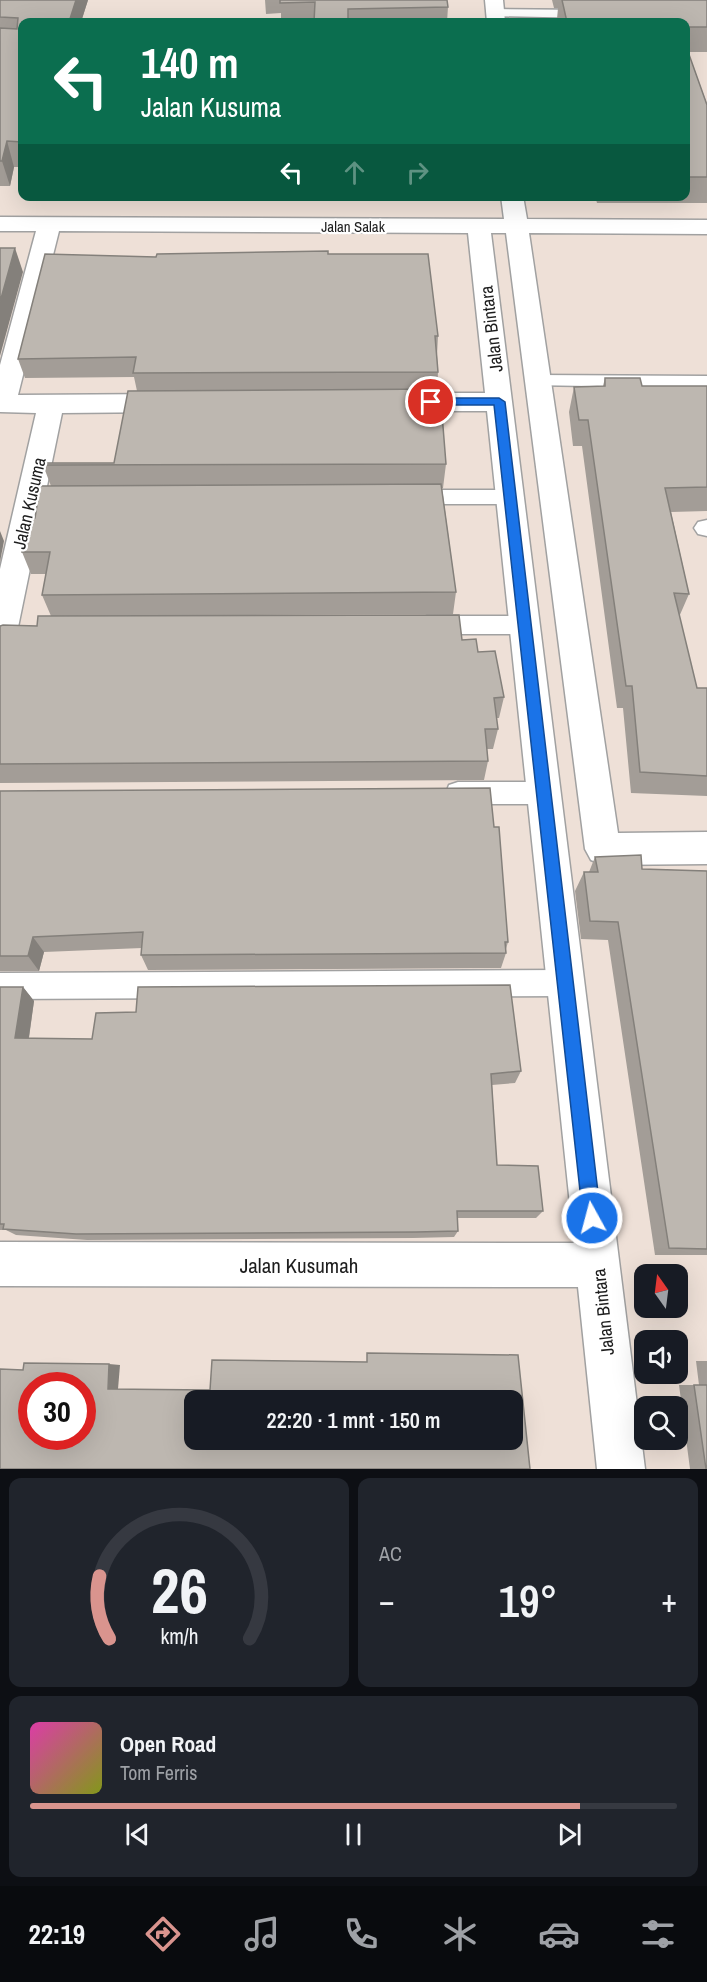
<!DOCTYPE html>
<html lang="id">
<meta charset="utf-8">
<style>
:root{--surface:#171b24;--page:#20242c;--text:#f1f3f6;--muted:#9ea1a6;--line:#363941;--accent:#d9948e}
body{margin:0;font-family:"Archivo Narrow",sans-serif;background:var(--page);color:var(--text);height:100vh;display:flex;flex-direction:column;font-size:22px;white-space:nowrap}
*{box-sizing:border-box;margin:0}
p{font-size:20px;color:var(--muted)}
.icon{flex:none;width:33px;height:33px;fill:none;stroke:currentColor;stroke-width:2;stroke-linecap:round;stroke-linejoin:round}
.map{position:relative;height:1469px;overflow:hidden}
.sheet{display:flex;flex-direction:column;gap:9px;padding:9px;background:#0d0f14;flex:1}
.sheet>*{flex:none}
.banner{position:absolute;left:18px;top:18px;width:672px;height:183px;border-radius:12px;box-shadow:0 6px 24px #0002;background:#0b6e4f;color:#fff;overflow:hidden}
.needle{width:39px;rotate:346deg}
.controls{position:absolute;left:634px;top:1264px;display:grid;gap:12px}
.controls a{display:grid;place-items:center;width:54px;height:54px;border-radius:12px;background:var(--surface);box-shadow:0 6px 24px #0002;font-size:30px}
.speed{position:absolute;left:18px;top:1372px;display:flex;gap:12px;font-size:30px;font-weight:700;text-align:center}
.speed>*{display:grid;place-content:center;width:78px;height:78px;border-radius:50%;background:var(--surface);box-shadow:0 6px 24px #0002;line-height:1}
.speed .limit{border:9px solid #d22;background:#fff;color:#111}
.pin{position:absolute;display:grid;place-items:center;width:51px;height:51px;color:#fff;margin:-26px;border:3px solid #fff;border-radius:50%;box-shadow:0 2px 6px #0007}
.me{position:absolute;width:66px;margin:-33px;rotate:353deg;stroke-linejoin:round;filter:drop-shadow(0 0 4px #0008)}
.turn{display:flex;align-items:center;gap:21px;height:126px;padding:0 24px;font-size:27px}
.turn .icon{width:78px;height:78px;stroke-width:2.5}
.turn b{display:block;font-size:42px;line-height:51px}
.lanes{display:flex;align-items:center;height:57px;padding:0 24px;background:#0003;justify-content:center;gap:30px;direction:ltr}
.lanes .off{opacity:.35}
.big{font-size:45px;font-weight:600;line-height:1.1}
.sheet .widget{flex:1;display:flex;flex-direction:column;justify-content:center;gap:9px;min-width:0;padding:0 21px;border-radius:12px;background:var(--page)}
.sheet .dial{align-items:center;gap:0}
.dial svg{height:156px;overflow:visible;fill:none;stroke:var(--line);stroke-width:7;stroke-linecap:round;text-anchor:middle}
.dial text{fill:var(--text);stroke:none}
.song{display:flex;align-items:center;gap:18px}
.cover{width:72px;height:72px;border-radius:9px;background:linear-gradient(135deg,hsl(320 70% 55%),hsl(70 70% 35%))}
.played{height:6px;border-radius:3px;background:linear-gradient(90deg,var(--accent) 85%,var(--line) 85%)}
.keys{display:flex;justify-content:space-around;direction:ltr}
.heat{display:flex;justify-content:space-between;align-items:center;font-size:33px;direction:ltr}
.sheet .tiles{flex:1;display:grid;gap:9px;grid-template-columns:1fr 1fr}
.widget:last-child{grid-column:span 2}
.trip{position:absolute;left:184px;top:1390px;width:339px;height:60px;border-radius:12px;background:var(--surface);box-shadow:0 6px 24px #0002;font-weight:600;line-height:60px;text-align:center}
.tabs{display:flex;height:96px;justify-content:space-around;align-items:center;background:#090b0e;color:var(--muted)}
.tabs .icon{width:42px;height:42px}
.tabs .selected{color:var(--accent)}
.tabs b{font-size:27px;color:var(--text)}
.map>svg:first-child{display:block}
.military{fill:#eee0d7;fill-rule:evenodd}
.lines{fill:none;stroke-linecap:round;stroke-linejoin:round}
.lane-casing{stroke:#a1a1a1;stroke-width:3}
.street-casing{stroke:#a1a1a1;stroke-width:3}
.lane{fill:#fff;fill-rule:evenodd}
.street{fill:#fff;fill-rule:evenodd}
.wall{fill:#a39d97}
.shaded-wall{fill:#84807b}
.building{fill:#bdb7b0;stroke:#84807b;stroke-width:1.5;fill-rule:evenodd}
.route{fill:#1a73e8;stroke:#114b97;stroke-width:1.5}
.labels{text-anchor:middle;dominant-baseline:central;stroke-width:4.5;stroke-linejoin:round;paint-order:stroke}
.far-street-label{font-size:15px;fill:#1d1d1d;stroke:#fff}
.street-label{font-size:18px;fill:#1d1d1d;stroke:#fff}
.near-street-label{font-size:21px;fill:#1d1d1d;stroke:#fff}
</style>
<div class="map">
<svg width="707" height="1469" viewBox="0 0 707 1469">
<rect width="100%" height="100%" fill="#edebe3"/>
<path class="military" d="M0,0H707V1469H0ZM22,22H686V196H22ZM645,1275H678V1308H645ZM645,1341H678V1374H645ZM32,1386H82V1437H32ZM195,1401H513V1440H195ZM645,1407H678V1440H645Z"/>
<g class="lines">
<defs>
<g id="lane">
<path d="M495,9L591,10L598,14L591,18L490,16L488,13Z"/>
<path d="M537,375L707,376V388L530,385L528,381L530,377Z"/>
<path d="M411,490H510L517,492L520,497L517,502L510,504H411L404,502L401,497L404,492Z"/>
<path d="M707,520V536L698,534L694,528L698,522Z"/>
<path d="M427,616H525L533,619L536,625L533,631L525,634H427L419,631L416,625L419,619Z"/>
<path d="M458,782H543L552,785L555,793L552,801L543,804H458L449,801L446,793L449,785Z"/>
<path d="M565,970L575,974L579,983L575,992L565,996L0,999V973Z"/>
</g>
<g id="street">
<path d="M485,0H503L505,22H487Z"/>
<path d="M501,196H523L527,219L707,220V234L529,233L618,833L707,832V864L603,865L591,860L585,849L506,233H491L645,1469H597L578,1287L0,1286V1242L574,1243L487,411H395L386,408L382,402L386,396L395,393H485L468,233L59,231L18,395L169,394L178,397L182,403L178,409L169,412L62,413L16,637L11,646L0,649V569L36,413L0,412V365L36,231H0V217L504,219Z"/>
</g>
</defs>
<use href="#lane" class="lane-casing"/>
<use href="#street" class="street-casing"/>
<use href="#lane" class="lane"/>
<use href="#street" class="street"/>
</g>
<g class="wall">
<path d="M0,0H88L81,22H22V167H14L10,186H0Z"/>
<path d="M265,0H447L448,7L447,22H314V20H281V13L266,14Z"/>
<path d="M552,0H707V52H688L707,104V203H597L595,196H686V22H557V19L558,8H554Z"/>
<path d="M328,254L438,336L437,355L438,372L437,389L446,464L443,488H442L456,592L453,614L98,616L462,640L478,652L504,697L499,718H496L498,729L493,749H487L488,761L484,780L0,783V626H37L51,616L42,595L46,574H31L22,552L35,518L51,486L43,465L114,463L137,391L134,377L25,378L18,359L156,257Z"/>
<path d="M605,378L642,386H707V511L671,512L689,594L679,617L697,688H707V796L631,793L623,708H617L582,446H573L569,412L574,387L603,386Z"/>
<path d="M0,791L494,827L508,942L506,949V953L501,968L148,970L141,955L142,948L44,952L39,971H0Z"/>
<path d="M595,857L642,869L707,871V1255H655L608,940L581,939L575,891L584,872H589Z"/>
<path d="M0,987H23L34,1001L29,1038L521,1071L515,1083L492,1085L497,1165L543,1211L536,1218H457L458,1231L454,1237L413,1238L87,1240L16,1235L6,1230H0Z"/>
<path d="M696,1361H707V1469H690L679,1385H699Z"/>
</g>
<g class="shaded-wall">
<path d="M76,0H88L81,22H69Z"/>
<path d="M7,141L14,167L10,186L2,161Z"/>
<path d="M15,248L23,272L0,356V302Z"/>
<path d="M0,531L4,541L0,562Z"/>
<path d="M33,937L44,952L39,971L28,956Z"/>
<path d="M23,987L34,1001L27,1050L15,1038Z"/>
<path d="M109,1364L120,1365L118,1389H108Z"/>
</g>
<g class="building">
<path d="M0,0H76L69,22H22V142L7,141L2,161H0V28L17,29L18,18L0,17Z"/>
<path d="M280,0H447L448,7L348,9V22H314L315,2L280,3Z"/>
<path d="M562,0H707V27H686V22H567Z"/>
<path d="M686,46L707,105V177H686Z"/>
<path d="M0,248H15L0,302Z"/>
<path d="M328,251V254H428L438,336H435L438,372L133,373L136,357L18,359L45,254L156,257L157,254Z"/>
<path d="M605,378H640L642,386H707V487L665,488L689,594L674,593L697,688H707V776L640,772L632,686H626L588,420H579L574,387L605,386Z"/>
<path d="M440,389L446,464L43,465L44,463H114L128,391Z"/>
<path d="M441,484L456,592L42,595L50,552H22L30,518H35L40,486Z"/>
<path d="M459,615L462,640L476,639L478,652L495,651L504,697L494,698L498,729H485L488,761L0,764V626L3,625L37,626L38,616Z"/>
<path d="M490,788L494,827H499L508,942H505L506,953L141,955L143,932L33,937L28,956H0V791Z"/>
<path d="M641,855L642,869L707,871V1249L669,1248L618,922L590,921L584,872H598L595,857Z"/>
<path d="M510,985L521,1071L491,1074L497,1165L538,1166L543,1211H457L458,1231L416,1232L76,1234L3,1229L4,1224H0V987H23L15,1038L92,1039L96,1013L136,1012L138,987Z"/>
<path d="M367,1353L518,1355L530,1469H0V1369L23,1370L24,1363L109,1364L108,1389L210,1390L212,1360L367,1362ZM32,1386H82V1437H32ZM195,1401H513V1440H195Z"/>
<path d="M694,1385H707V1469H706Z"/>
</g>
<path class="route" d="M431,398H499L505,402L601,1218L598,1224L592,1227L586,1224L583,1218L494,405H427L426,402Z"/>
<g class="labels">
<g class="far-street-label">
<text x="353" y="226">Jalan Salak</text>
</g>
<g class="street-label">
<text transform="translate(491 329) rotate(-97)">Jalan Bintara</text>
<text transform="translate(29 503) rotate(-77)">Jalan Kusuma</text>
<text transform="translate(603 1312) rotate(-96)">Jalan Bintara</text>
</g>
<g class="near-street-label">
<text x="299" y="1265">Jalan Kusumah</text>
</g>
</g>
</svg>
<div class="controls">
<a><svg class="needle" viewBox="-14 -14 28 28"><path d="M0-13l5 13h-10z" fill="#e53935"/><path d="M0 13l5-13h-10z" fill="#9ea1a6"/></svg></a>
<a><svg class="icon" aria-label="sound" viewBox="0 0 24 24"><path d="M4 9h4l5-4v14l-5-4H4zM17 9q2 3 0 6"/></svg></a>
<a><svg class="icon" aria-label="search" viewBox="0 0 24 24"><circle cx="10" cy="10" r="6"/><path d="M15 15l6 6"/></svg></a>
</div>
<div class="speed"><div class="limit">30</div></div>
<div class="pin" style="left:431px;top:402px;background:#d93025"><svg class="icon" aria-label="arrive" viewBox="0 0 24 24"><path d="M6 21V4h12l-3 4 3 4H6"/></svg></div>
<svg class="me" style="left:592px;top:1218px" viewBox="-20 -20 40 40"><circle r="17" fill="#1a73e8" stroke="#fff" stroke-width="3"/><path d="M0-11L8 9 0 5-8 9z" fill="#fff"/></svg>
<div class="trip">22:20 · 1 mnt · 150 m</div>
<div class="banner">
<div class="turn"><svg class="icon" aria-label="left" viewBox="0 0 24 24"><path d="M17 20v-9H6M10 6l-5 5 5 5"/></svg><div><b>140 m</b>Jalan Kusuma</div></div>
<div class="lanes"><svg class="icon" aria-label="left" viewBox="0 0 24 24"><path d="M17 20v-9H6M10 6l-5 5 5 5"/></svg><svg class="icon off" aria-label="ahead" viewBox="0 0 24 24"><path d="M12 20V5M6 11l6-6 6 6"/></svg><svg class="icon off" aria-label="right" viewBox="0 0 24 24"><path d="M7 20v-9h11M14 6l5 5-5 5"/></svg></div>
</div>
</div>
<section class="sheet">
<div class="tiles">
<div class="widget dial"><svg viewBox="0 0 100 80">
<path d="M14 69A42 42 0 1 1 86 69"/>
<path d="M14 69A42 42 0 0 1 9 37" stroke="#d9948e"/>
<text x="50" y="56" font-size="32" font-weight="700">26</text>
<text x="50" y="72" font-size="11">km/h</text>
</svg></div>
<div class="widget"><p>AC</p>
<div class="heat"><a>−</a><b class="big">19°</b><a>+</a></div>
</div>
<div class="widget">
<div class="song"><i class="cover"></i><div><b>Open Road</b><p>Tom Ferris</p></div></div>
<div class="played"></div>
<div class="keys"><svg class="icon" aria-label="previous" viewBox="0 0 24 24"><path d="M18 5L8 12l10 7zM5 5v14"/></svg><svg class="icon" aria-label="pause" viewBox="0 0 24 24"><path d="M8 5v14M16 5v14"/></svg><svg class="icon" aria-label="next" viewBox="0 0 24 24"><path d="M6 5l10 7-10 7zM19 5v14"/></svg></div>
</div>
</div>
</section>
<nav class="tabs">
<b>22:19</b>
<svg class="icon selected" aria-label="directions" viewBox="0 0 24 24"><path d="M12 3l9 9-9 9-9-9zM9 14v-3h6M13 9l2 2-2 2"/></svg>
<svg class="icon" aria-label="music" viewBox="0 0 24 24"><path d="M9 18V5l10-2v13"/><circle cx="6" cy="18" r="3"/><circle cx="16" cy="16" r="3"/></svg>
<svg class="icon" aria-label="phone" viewBox="0 0 24 24"><path d="M5 4h4l2 5-3 2q2 4 5 5l2-3 5 2v4C11 20 4 13 5 4z"/></svg>
<svg class="icon" aria-label="climate" viewBox="0 0 24 24"><path d="M12 3v18M4 7l16 10M4 17L20 7"/></svg>
<svg class="icon" aria-label="car" viewBox="0 0 24 24"><path d="M5 17H2v-5l4-1 3-4h7l3 4 3 1v5h-3M9 17h6M6 11h13"/><circle cx="7" cy="17" r="2"/><circle cx="17" cy="17" r="2"/></svg>
<svg class="icon" aria-label="filters" viewBox="0 0 24 24"><path d="M4 7h16M4 17h16"/><circle cx="9" cy="7" r="2"/><circle cx="15" cy="17" r="2"/></svg>
</nav>
